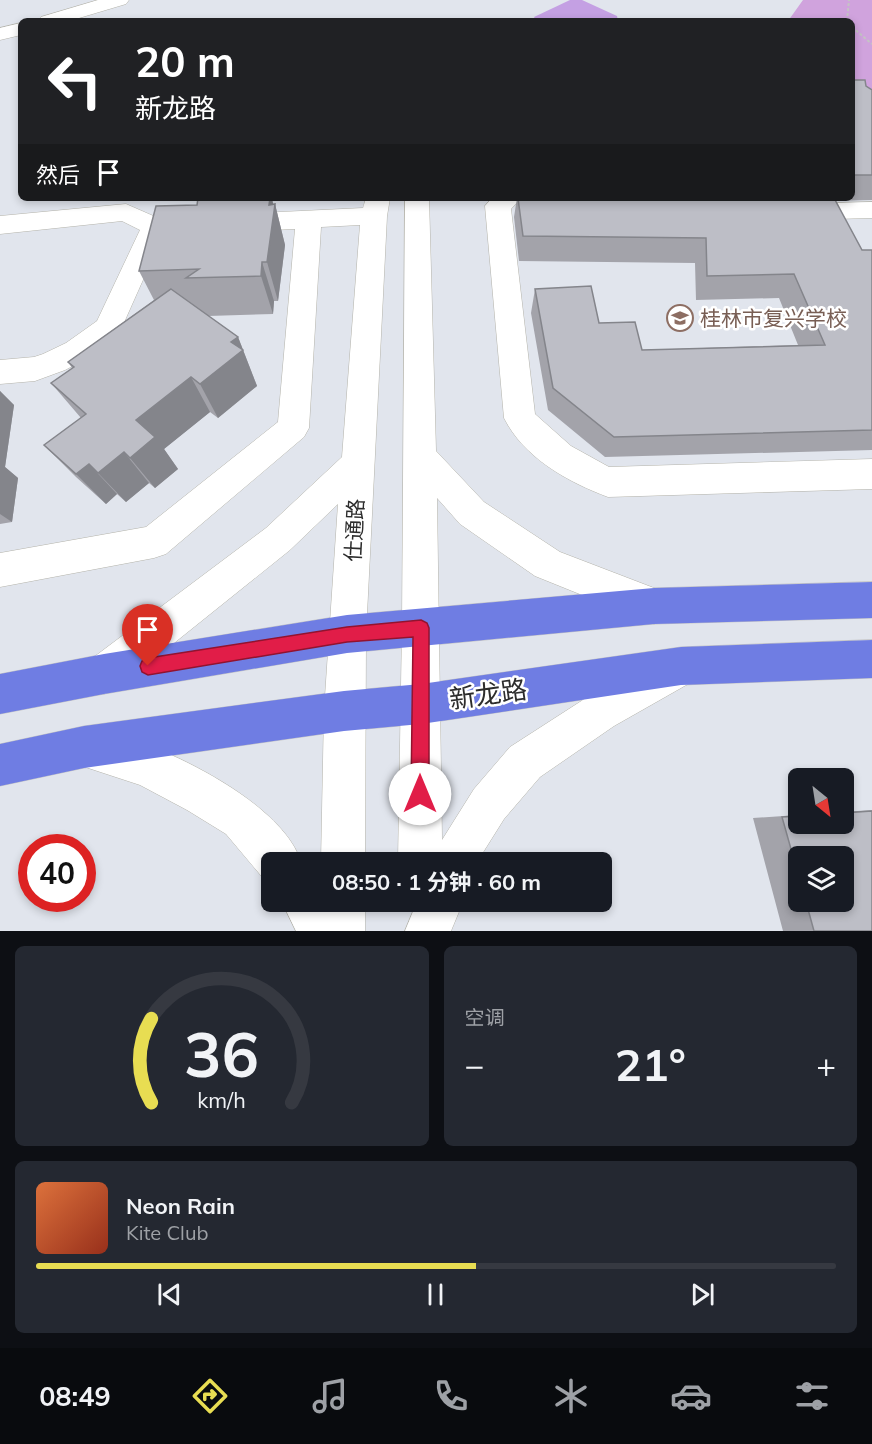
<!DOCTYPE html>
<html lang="zh">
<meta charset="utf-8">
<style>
:root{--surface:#171b24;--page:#242831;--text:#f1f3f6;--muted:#9ea1a6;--line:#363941;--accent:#e8dd52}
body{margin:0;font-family:Mulish,"Noto Sans SC",sans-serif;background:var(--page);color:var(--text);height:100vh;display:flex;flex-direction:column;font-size:22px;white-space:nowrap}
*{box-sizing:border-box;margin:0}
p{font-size:20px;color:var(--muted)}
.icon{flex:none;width:33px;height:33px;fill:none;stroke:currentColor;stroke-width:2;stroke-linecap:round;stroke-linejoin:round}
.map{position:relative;height:931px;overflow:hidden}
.details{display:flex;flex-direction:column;gap:15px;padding:15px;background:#0d0f14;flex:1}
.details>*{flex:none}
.hud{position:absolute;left:18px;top:18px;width:837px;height:183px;border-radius:9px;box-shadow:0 3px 9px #0003;background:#202124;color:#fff;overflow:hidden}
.needle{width:39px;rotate:150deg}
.fabs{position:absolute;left:788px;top:768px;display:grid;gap:12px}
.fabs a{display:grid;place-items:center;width:66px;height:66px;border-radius:9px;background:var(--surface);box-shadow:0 3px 9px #0003;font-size:30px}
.speed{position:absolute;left:18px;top:834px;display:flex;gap:12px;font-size:30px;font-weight:700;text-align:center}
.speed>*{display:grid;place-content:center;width:78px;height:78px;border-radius:50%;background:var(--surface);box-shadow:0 3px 9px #0003;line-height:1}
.speed .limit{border:9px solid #d22;background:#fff;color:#111}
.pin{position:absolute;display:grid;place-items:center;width:51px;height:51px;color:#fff;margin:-62px -26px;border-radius:50% 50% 50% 0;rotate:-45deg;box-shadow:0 0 6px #0007}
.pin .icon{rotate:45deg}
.me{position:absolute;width:66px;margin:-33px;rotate:0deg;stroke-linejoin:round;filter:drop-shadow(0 0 4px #0008)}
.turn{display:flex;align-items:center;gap:21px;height:126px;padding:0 18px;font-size:27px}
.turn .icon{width:78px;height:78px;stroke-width:2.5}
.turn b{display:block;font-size:42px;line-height:51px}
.then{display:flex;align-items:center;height:57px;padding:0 18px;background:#0003;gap:12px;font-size:22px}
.big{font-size:45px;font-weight:700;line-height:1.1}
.details .widget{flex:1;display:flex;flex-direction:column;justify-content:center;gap:9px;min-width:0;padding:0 21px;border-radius:9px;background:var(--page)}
.details .dial{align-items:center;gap:0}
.dial svg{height:156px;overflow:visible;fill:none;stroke:var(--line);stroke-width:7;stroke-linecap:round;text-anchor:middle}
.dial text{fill:var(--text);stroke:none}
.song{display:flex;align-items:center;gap:18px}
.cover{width:72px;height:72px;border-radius:9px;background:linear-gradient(135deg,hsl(20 70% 55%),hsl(10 70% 35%))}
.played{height:6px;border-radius:3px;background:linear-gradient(90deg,var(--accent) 55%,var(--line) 55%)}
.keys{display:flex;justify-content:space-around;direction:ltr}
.heat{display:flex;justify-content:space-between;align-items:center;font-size:33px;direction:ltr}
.details .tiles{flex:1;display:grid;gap:15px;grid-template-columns:1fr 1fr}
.widget:last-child{grid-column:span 2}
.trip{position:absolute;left:261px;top:852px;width:351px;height:60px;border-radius:9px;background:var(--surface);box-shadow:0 3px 9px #0003;font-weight:700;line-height:60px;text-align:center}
.tab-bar{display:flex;height:96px;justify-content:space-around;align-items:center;background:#090b0e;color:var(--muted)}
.tab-bar .icon{width:42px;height:42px}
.tab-bar .active{color:var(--accent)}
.tab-bar b{font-size:27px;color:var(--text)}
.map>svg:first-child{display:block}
.green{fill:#d0a3dd}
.pitch{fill:#c4a0e3}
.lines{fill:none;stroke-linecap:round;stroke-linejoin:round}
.minor-casing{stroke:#b4b3aa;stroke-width:1}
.major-casing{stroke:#c4c4c4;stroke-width:1}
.path{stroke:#c4c4c4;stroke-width:2;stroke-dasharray:3 2;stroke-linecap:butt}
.minor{fill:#fff;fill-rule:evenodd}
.major{fill:#6f7de3;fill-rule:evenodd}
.wall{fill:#a3a3aa;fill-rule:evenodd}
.shaded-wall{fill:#84858b}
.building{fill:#bdbec6;stroke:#84858b;stroke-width:1.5}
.route{fill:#e11d48;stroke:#92132f;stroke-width:1.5}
.labels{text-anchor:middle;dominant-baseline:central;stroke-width:5;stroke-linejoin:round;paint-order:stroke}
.education-label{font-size:21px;fill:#785e54;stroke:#fff;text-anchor:start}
.street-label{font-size:21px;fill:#2d2d2d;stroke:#fff}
.near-street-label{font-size:26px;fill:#2d2d2d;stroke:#fff}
</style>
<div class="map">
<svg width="872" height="931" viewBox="0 0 872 931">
<rect width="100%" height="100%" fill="#e1e5ed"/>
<path class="green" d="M803,0H872V102L852,84V21H788Z"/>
<path class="pitch" d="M570,0H582L617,16L618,21H536L534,17Z"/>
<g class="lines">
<defs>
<g id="minor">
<path d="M98,0H129L126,4L69,21H38L41,17Z"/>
<path d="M21,23V35L0,40V28Z"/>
<path d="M366,198H390L387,216L366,634L365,862H321L324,711L338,504L290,550L118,688L104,694L90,688L84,674L90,660L266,528L342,457L360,225L321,227L309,428L304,437L166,554L154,558L0,587V553L146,527L278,422L295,229L163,235L118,336L86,359L65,370L35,381L0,384V360L34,357L43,354L66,343L97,321L140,230L122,221L0,234V216L126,204L158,218L363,208Z"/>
<path d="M405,198H429L436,451L484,502L560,552L667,593L673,606L667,619L654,624L535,576L460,524L437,498L442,840L474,789L510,747L586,698L674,650L688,656L694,670L688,684L614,726L540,777L504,819L477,862H398L402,628Z"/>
<path d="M492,198H521L511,209L535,414L571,446L609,467L872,459V489L608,497C568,482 524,458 504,418L485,206Z"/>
<path d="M872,202V218L796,220L787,218L783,212L787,206L796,204Z"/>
<path d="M88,727C109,733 130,738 150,746C199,765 285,811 301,862H272V881L263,878L226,834L187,810L140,785L73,763L67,748L73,733Z"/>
<path d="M282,902H365V931H296Z"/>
<path d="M417,902H463L451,931H405Z"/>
</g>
<g id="major">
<path d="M872,582V618L654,624L347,653L104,694L0,714V674L104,654L347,615L654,588Z"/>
<path d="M872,640V678L681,685L421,724L344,731L84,768L0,786V744L84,726L344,691L421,684L681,647Z"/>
</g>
</defs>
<use href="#minor" class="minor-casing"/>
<use href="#major" class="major-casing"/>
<g class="path">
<path d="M847,21L849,0"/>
<path d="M852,27L872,44"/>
</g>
<use href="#minor" class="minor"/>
<use href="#major" class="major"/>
</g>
<g class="wall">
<path d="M852,80L866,86L872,90V200L835,201L862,250H872V450L605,457L548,410L531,313L535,289L599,323L642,350L798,345L779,298L696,300L695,263L519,261L514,217L517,198H852Z"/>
<path d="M275,204L285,245L278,301H274L273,314L208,316L238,337L257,386L218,418L210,412L164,449L178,469L155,488L149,483L126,502L117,494L106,504L76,477L44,445L81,418L51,383L72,368L68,362L154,300L139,271Z"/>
<path d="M0,391L14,405L5,467L18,478L12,522L0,524Z"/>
<path d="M872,810V931H783L753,818L798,815V824H843V812ZM798,856L843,902H798Z"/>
</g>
<g class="shaded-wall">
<path d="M270,198H272L274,208L275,204L285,245L278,301L267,262Z"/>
<path d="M262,262L274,301L273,314L261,276Z"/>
<path d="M238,337L257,386L218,418L200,384L231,342Z"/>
<path d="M191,377L210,412L164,449L178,469L155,488L130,458L136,420Z"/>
<path d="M0,391L14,405L5,467L18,478L12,522L0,514Z"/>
<path d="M124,452L149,483L126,502L98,473Z"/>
<path d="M89,464L117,494L106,504L76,474Z"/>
</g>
<g class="building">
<path d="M852,80H865L866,86L872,90V175H852Z"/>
<path d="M198,198H270L269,205L275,204L267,262H262L261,276L186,278L199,269L139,271L156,206L197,205Z"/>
<path d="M518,198H834L862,250H872V430L614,437L553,388L535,289L591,286L599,323L635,322L642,350L825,345L794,274L707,276L706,238L523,236Z"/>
<path d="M171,289L238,337L231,342L243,350L200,384L191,377L136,420L155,437L130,458L124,452L98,473L89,464L76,474L44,445L86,414L51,383L74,367L68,362Z"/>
<path d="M872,811V931H814L806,902H843V856H798V874L782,817L798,816V824H843V813Z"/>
</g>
<path class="route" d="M421,620L427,623L429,628V794L427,801L420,803L414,801L411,794L413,637L347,642L148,675L142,672L140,666L142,661L148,658L347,627Z"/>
<defs>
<symbol id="school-ring" viewBox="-11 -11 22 22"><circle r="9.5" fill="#fff" stroke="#8d6e63" stroke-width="1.5"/><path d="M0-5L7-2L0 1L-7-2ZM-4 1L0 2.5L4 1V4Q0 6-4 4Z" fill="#8d6e63"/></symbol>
</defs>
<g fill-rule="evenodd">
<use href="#school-ring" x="665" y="303" width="30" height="30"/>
</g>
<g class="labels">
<g class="education-label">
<text x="700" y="318">桂林市复兴学校</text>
</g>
<g class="street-label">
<text transform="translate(354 530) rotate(-87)">仕通路</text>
</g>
<g class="near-street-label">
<text transform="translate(488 694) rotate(-8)">新龙路</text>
</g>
</g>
</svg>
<div class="fabs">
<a><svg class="needle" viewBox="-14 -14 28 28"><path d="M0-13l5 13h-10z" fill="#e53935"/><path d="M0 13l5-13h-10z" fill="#9ea1a6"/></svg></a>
<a><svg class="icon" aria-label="layers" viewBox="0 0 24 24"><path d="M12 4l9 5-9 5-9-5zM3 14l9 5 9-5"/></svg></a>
</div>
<div class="speed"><div class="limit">40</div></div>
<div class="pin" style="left:148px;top:666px;background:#d93025"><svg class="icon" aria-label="arrive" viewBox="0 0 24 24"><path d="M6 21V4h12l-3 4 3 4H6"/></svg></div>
<svg class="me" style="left:420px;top:794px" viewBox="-20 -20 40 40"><circle r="19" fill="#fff"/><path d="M0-13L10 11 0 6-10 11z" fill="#e11d48"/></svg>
<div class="trip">08:50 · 1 分钟 · 60 m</div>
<div class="hud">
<div class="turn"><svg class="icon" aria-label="left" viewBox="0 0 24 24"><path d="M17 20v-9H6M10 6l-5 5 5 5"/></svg><div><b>20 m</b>新龙路</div></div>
<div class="then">然后<svg class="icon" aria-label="arrive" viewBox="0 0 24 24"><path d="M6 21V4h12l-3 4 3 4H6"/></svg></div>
</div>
</div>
<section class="details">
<div class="tiles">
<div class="widget dial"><svg viewBox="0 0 100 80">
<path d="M14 69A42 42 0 1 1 86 69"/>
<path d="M14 69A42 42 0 0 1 14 26" stroke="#e8dd52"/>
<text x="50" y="56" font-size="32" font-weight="700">36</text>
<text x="50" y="72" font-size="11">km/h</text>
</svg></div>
<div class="widget"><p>空调</p>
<div class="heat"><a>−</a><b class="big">21°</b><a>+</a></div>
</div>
<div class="widget">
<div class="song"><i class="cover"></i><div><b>Neon Rain</b><p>Kite Club</p></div></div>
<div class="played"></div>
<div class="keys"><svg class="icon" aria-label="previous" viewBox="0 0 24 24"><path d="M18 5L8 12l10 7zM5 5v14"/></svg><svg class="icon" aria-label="pause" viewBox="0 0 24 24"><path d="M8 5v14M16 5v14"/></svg><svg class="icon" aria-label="next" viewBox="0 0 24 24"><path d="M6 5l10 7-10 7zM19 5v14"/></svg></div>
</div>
</div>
</section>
<nav class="tab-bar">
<b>08:49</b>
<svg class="icon active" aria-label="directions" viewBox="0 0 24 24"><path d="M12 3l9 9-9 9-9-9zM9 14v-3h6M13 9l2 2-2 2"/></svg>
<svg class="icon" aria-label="music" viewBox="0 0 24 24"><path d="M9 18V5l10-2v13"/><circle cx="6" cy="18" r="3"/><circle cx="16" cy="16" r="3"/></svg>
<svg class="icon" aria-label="phone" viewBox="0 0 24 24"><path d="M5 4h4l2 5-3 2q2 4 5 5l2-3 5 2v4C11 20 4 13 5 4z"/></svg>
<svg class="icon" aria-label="climate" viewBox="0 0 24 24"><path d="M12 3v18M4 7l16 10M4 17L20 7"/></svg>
<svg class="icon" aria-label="car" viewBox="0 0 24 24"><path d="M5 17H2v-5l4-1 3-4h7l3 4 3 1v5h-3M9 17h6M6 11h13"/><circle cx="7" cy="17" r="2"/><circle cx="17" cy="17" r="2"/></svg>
<svg class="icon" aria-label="filters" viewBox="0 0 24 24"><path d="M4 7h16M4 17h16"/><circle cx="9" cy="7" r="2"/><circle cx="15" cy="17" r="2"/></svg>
</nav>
